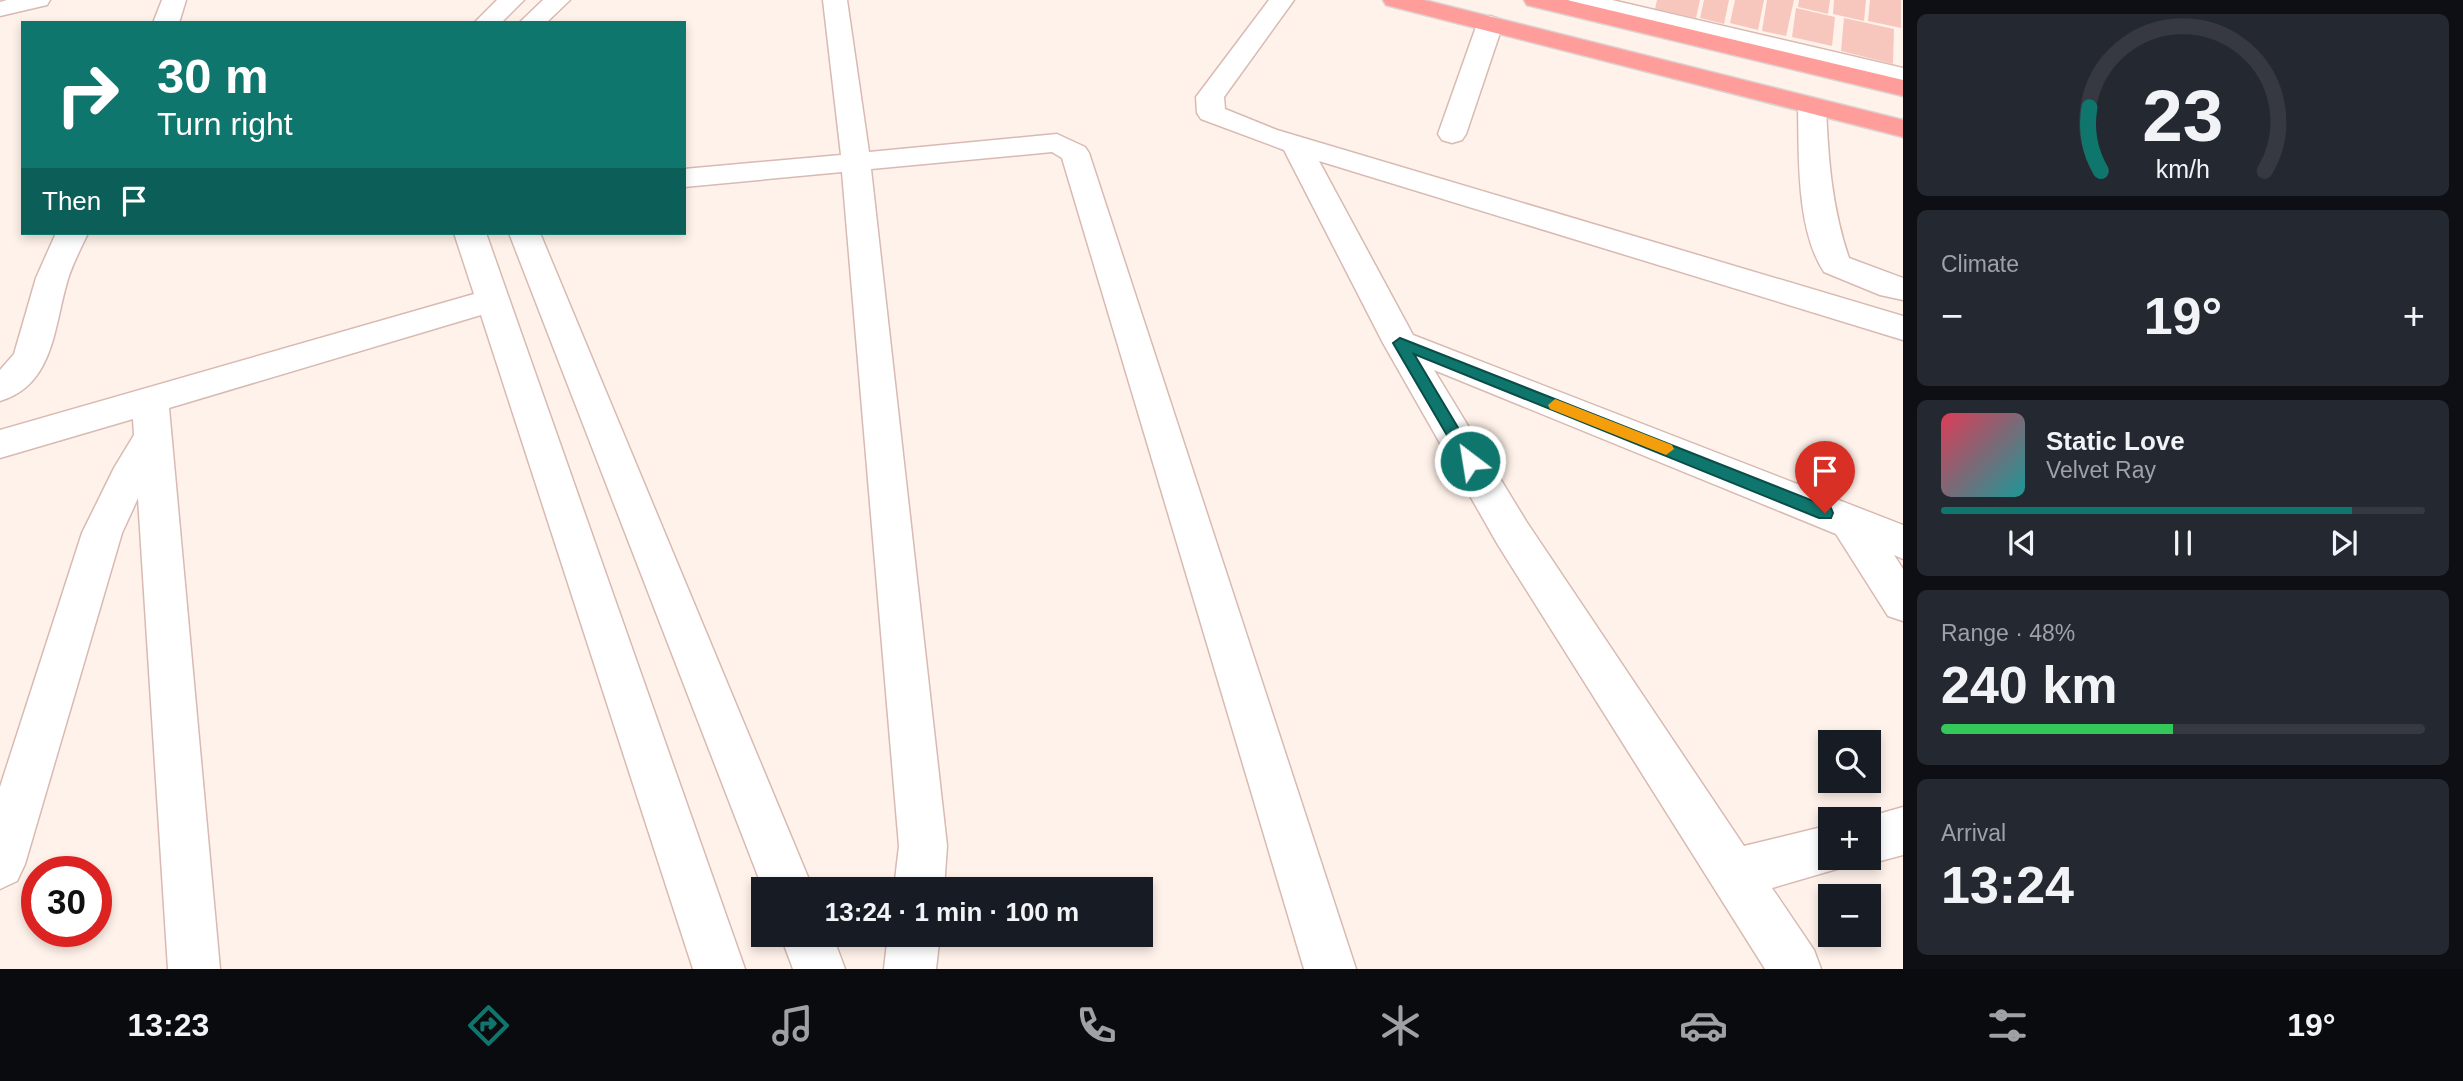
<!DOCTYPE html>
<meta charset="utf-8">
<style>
:root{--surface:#171b24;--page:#242831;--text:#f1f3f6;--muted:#9ea1a6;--line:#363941;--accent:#0f766e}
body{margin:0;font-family:Arial,sans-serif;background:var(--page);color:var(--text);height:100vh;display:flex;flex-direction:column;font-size:26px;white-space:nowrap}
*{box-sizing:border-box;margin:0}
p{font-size:23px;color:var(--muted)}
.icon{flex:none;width:38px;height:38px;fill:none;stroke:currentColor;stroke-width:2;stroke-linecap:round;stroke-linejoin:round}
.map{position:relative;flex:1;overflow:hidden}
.panel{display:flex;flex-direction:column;gap:14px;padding:14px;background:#0d0f14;width:560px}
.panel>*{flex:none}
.hud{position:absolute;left:21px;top:21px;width:665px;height:214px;border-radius:0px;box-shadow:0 4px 10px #0003;background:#0f766e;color:#fff;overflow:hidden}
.tools{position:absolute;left:1818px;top:730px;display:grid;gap:14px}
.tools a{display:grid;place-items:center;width:63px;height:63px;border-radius:0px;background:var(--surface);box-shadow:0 4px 10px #0003;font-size:35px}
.speed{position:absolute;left:21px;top:856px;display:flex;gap:14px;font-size:35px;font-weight:700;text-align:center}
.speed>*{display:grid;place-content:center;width:91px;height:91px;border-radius:50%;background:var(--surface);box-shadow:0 4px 10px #0003;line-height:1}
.speed .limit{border:10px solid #d22;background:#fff;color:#111}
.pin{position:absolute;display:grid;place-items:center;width:60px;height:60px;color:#fff;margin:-72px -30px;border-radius:50% 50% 50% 0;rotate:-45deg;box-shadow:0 0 7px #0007}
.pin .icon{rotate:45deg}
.me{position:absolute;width:77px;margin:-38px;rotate:329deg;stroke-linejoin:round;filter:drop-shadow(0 0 5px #0008)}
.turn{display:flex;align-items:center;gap:24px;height:147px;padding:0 21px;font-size:32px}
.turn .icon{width:91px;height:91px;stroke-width:2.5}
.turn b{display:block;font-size:49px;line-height:60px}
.then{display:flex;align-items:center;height:66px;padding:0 21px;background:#0003;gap:14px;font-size:26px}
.big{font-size:52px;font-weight:800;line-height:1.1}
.panel .card{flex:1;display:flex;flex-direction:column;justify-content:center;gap:10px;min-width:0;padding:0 24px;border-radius:10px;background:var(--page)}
.panel .dial{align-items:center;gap:0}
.dial svg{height:182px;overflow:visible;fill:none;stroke:var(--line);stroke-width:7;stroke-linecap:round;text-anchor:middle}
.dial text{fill:var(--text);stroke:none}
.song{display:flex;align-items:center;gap:21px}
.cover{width:84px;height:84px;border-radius:10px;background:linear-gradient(135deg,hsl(350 70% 55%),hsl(180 70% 35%))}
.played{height:7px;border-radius:4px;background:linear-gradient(90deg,var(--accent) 85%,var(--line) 85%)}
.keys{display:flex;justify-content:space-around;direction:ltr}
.heat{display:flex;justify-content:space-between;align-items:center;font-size:38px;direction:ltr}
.charge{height:10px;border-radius:5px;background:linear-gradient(90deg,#34c759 48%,var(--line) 0)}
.trip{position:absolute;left:751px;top:877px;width:402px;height:70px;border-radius:0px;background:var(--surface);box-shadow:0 4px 10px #0003;font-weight:800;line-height:70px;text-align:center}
.tab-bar{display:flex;height:112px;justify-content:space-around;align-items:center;background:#090b0e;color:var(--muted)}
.tab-bar .icon{width:49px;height:49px}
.tab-bar .on{color:var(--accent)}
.tab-bar b{font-size:32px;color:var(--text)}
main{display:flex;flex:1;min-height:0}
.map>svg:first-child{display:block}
.building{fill:#f7c7be}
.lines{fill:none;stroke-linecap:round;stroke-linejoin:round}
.minor-casing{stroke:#d8bab2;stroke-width:3}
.highway-casing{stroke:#ddd1d0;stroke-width:3}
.minor{fill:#fff;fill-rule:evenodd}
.highway{fill:#ff9d9b;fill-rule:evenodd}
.route{fill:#0f766e;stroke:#0a4d48;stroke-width:2}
.slow{fill:#f59e0b}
</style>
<main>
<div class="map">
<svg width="1903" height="969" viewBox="0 0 1903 969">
<rect width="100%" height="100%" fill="#fff2ea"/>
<g class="building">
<path d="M1657,0H1700L1696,18L1655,9Z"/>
<path d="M1704,0H1729L1724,24L1700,18Z"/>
<path d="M1735,0H1764L1758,30L1730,23Z"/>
<path d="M1767,0H1794L1786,36L1762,31Z"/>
<path d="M1799,0H1830L1828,14L1798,7Z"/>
<path d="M1834,0H1866L1864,21L1833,14Z"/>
<path d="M1870,0H1901V28L1868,21Z"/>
<path d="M1796,8L1835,17L1832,46L1792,37Z"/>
<path d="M1844,18L1894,29L1893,64L1841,51Z"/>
</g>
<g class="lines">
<defs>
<g id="minor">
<path d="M7,0H50L47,5L0,16V2Z"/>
<path d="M162,0H186L179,23H153Z"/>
<path d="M497,0H524L501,23H474Z"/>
<path d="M543,0H570L546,23H519Z"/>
<path d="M823,0H847L869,152L1057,134L1085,147L1089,153L1356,969H1304L1062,158L1052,152L871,169L947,846L944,889H894L899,846L842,172L684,187V169L841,155Z"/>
<path d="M1269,0H1294L1224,97L1225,109L1277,130L1903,316V340L1319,161L1413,335L1903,525V559L1894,555L1903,569V621L1888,616L1836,534L1434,370L1526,521L1744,846L1830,825V858H1851L1847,866L1772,888L1814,950L1821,969H1765L1498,545L1383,343L1284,150L1201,119L1197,113L1196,97Z"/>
<path d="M1569,0H1612L1903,68V84L1572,5Z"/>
<path d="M1490,16L1499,19L1503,24L1466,134L1462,140L1452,143L1442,140L1438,134L1477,24L1481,19Z"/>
<path d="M1812,98L1822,100L1826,106C1828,159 1832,208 1849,258L1903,278V300L1880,295L1824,272C1796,229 1799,156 1798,106L1802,100Z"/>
<path d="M56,233H88C81,248 73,263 68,279C54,324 55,385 0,401V370L14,354L36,278Z"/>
<path d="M454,233H486L745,969H693L481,315L169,408L220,969H168L138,498L122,533L25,864L17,881L0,889V787L82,533L114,468L134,435L133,419L0,458V430L474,294Z"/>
<path d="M509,233H540L813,889H763Z"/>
<path d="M1903,807V855L1869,864L1853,858H1869V819H1861Z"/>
<path d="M780,934H832L845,969H793Z"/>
<path d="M888,934H940L936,969H884Z"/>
</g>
<g id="highway">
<path d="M1383,0H1424L1903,120V137L1386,5Z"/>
<path d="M1524,0H1567L1903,80V96L1527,5Z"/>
</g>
</defs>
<use href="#minor" class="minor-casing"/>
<use href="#highway" class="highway-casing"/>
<use href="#minor" class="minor"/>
<use href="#highway" class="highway"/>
</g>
<path class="route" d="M1400,338L1831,508L1833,513L1831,518H1819L1414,354L1478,461L1476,466H1465L1393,343Z"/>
<path class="slow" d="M1555,399L1672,445L1674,449L1666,455L1661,453L1550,409L1548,405Z"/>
</svg>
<div class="tools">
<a><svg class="icon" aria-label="search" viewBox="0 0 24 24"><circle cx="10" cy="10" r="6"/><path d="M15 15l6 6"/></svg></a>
<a>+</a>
<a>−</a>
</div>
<div class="speed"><div class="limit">30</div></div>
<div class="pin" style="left:1825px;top:513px;background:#d93025"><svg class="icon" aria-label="arrive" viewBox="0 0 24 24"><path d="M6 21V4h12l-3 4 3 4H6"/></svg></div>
<svg class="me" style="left:1470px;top:461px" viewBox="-20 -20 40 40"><circle r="17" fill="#0f766e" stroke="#fff" stroke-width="3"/><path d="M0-11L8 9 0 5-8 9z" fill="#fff"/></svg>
<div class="trip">13:24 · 1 min · 100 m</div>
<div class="hud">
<div class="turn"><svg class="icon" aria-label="right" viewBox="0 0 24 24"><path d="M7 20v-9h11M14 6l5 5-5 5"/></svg><div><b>30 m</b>Turn right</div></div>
<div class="then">Then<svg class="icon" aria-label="arrive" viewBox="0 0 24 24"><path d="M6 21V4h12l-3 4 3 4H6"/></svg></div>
</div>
</div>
<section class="panel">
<div class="card dial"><svg viewBox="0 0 100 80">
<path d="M14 69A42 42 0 1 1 86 69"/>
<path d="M14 69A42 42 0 0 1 9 41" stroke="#0f766e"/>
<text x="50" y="56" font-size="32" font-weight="700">23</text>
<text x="50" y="72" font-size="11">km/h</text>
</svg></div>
<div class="card"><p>Climate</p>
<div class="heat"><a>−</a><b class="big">19°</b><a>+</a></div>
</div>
<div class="card">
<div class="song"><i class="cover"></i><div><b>Static Love</b><p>Velvet Ray</p></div></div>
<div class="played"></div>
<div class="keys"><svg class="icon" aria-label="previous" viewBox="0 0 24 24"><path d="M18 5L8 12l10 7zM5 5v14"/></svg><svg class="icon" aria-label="pause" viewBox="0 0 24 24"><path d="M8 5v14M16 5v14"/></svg><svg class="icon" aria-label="next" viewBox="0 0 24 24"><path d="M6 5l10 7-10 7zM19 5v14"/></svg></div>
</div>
<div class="card"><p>Range · 48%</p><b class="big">240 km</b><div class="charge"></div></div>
<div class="card"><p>Arrival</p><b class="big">13:24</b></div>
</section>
</main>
<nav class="tab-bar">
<b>13:23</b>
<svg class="icon on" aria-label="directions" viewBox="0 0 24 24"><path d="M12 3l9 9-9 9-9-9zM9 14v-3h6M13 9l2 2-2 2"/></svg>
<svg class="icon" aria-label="music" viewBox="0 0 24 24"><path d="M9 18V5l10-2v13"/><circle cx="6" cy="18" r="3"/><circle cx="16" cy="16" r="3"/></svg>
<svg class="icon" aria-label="phone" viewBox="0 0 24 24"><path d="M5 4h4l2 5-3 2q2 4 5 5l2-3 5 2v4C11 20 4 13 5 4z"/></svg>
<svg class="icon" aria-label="climate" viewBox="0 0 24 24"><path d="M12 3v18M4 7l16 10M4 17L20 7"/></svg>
<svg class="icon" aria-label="car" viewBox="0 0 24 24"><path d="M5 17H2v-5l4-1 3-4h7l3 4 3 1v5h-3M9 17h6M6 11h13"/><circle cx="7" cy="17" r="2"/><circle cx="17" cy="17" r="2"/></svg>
<svg class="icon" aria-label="filters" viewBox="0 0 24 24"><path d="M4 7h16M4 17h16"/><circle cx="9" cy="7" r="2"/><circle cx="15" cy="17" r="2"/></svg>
<b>19°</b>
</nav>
